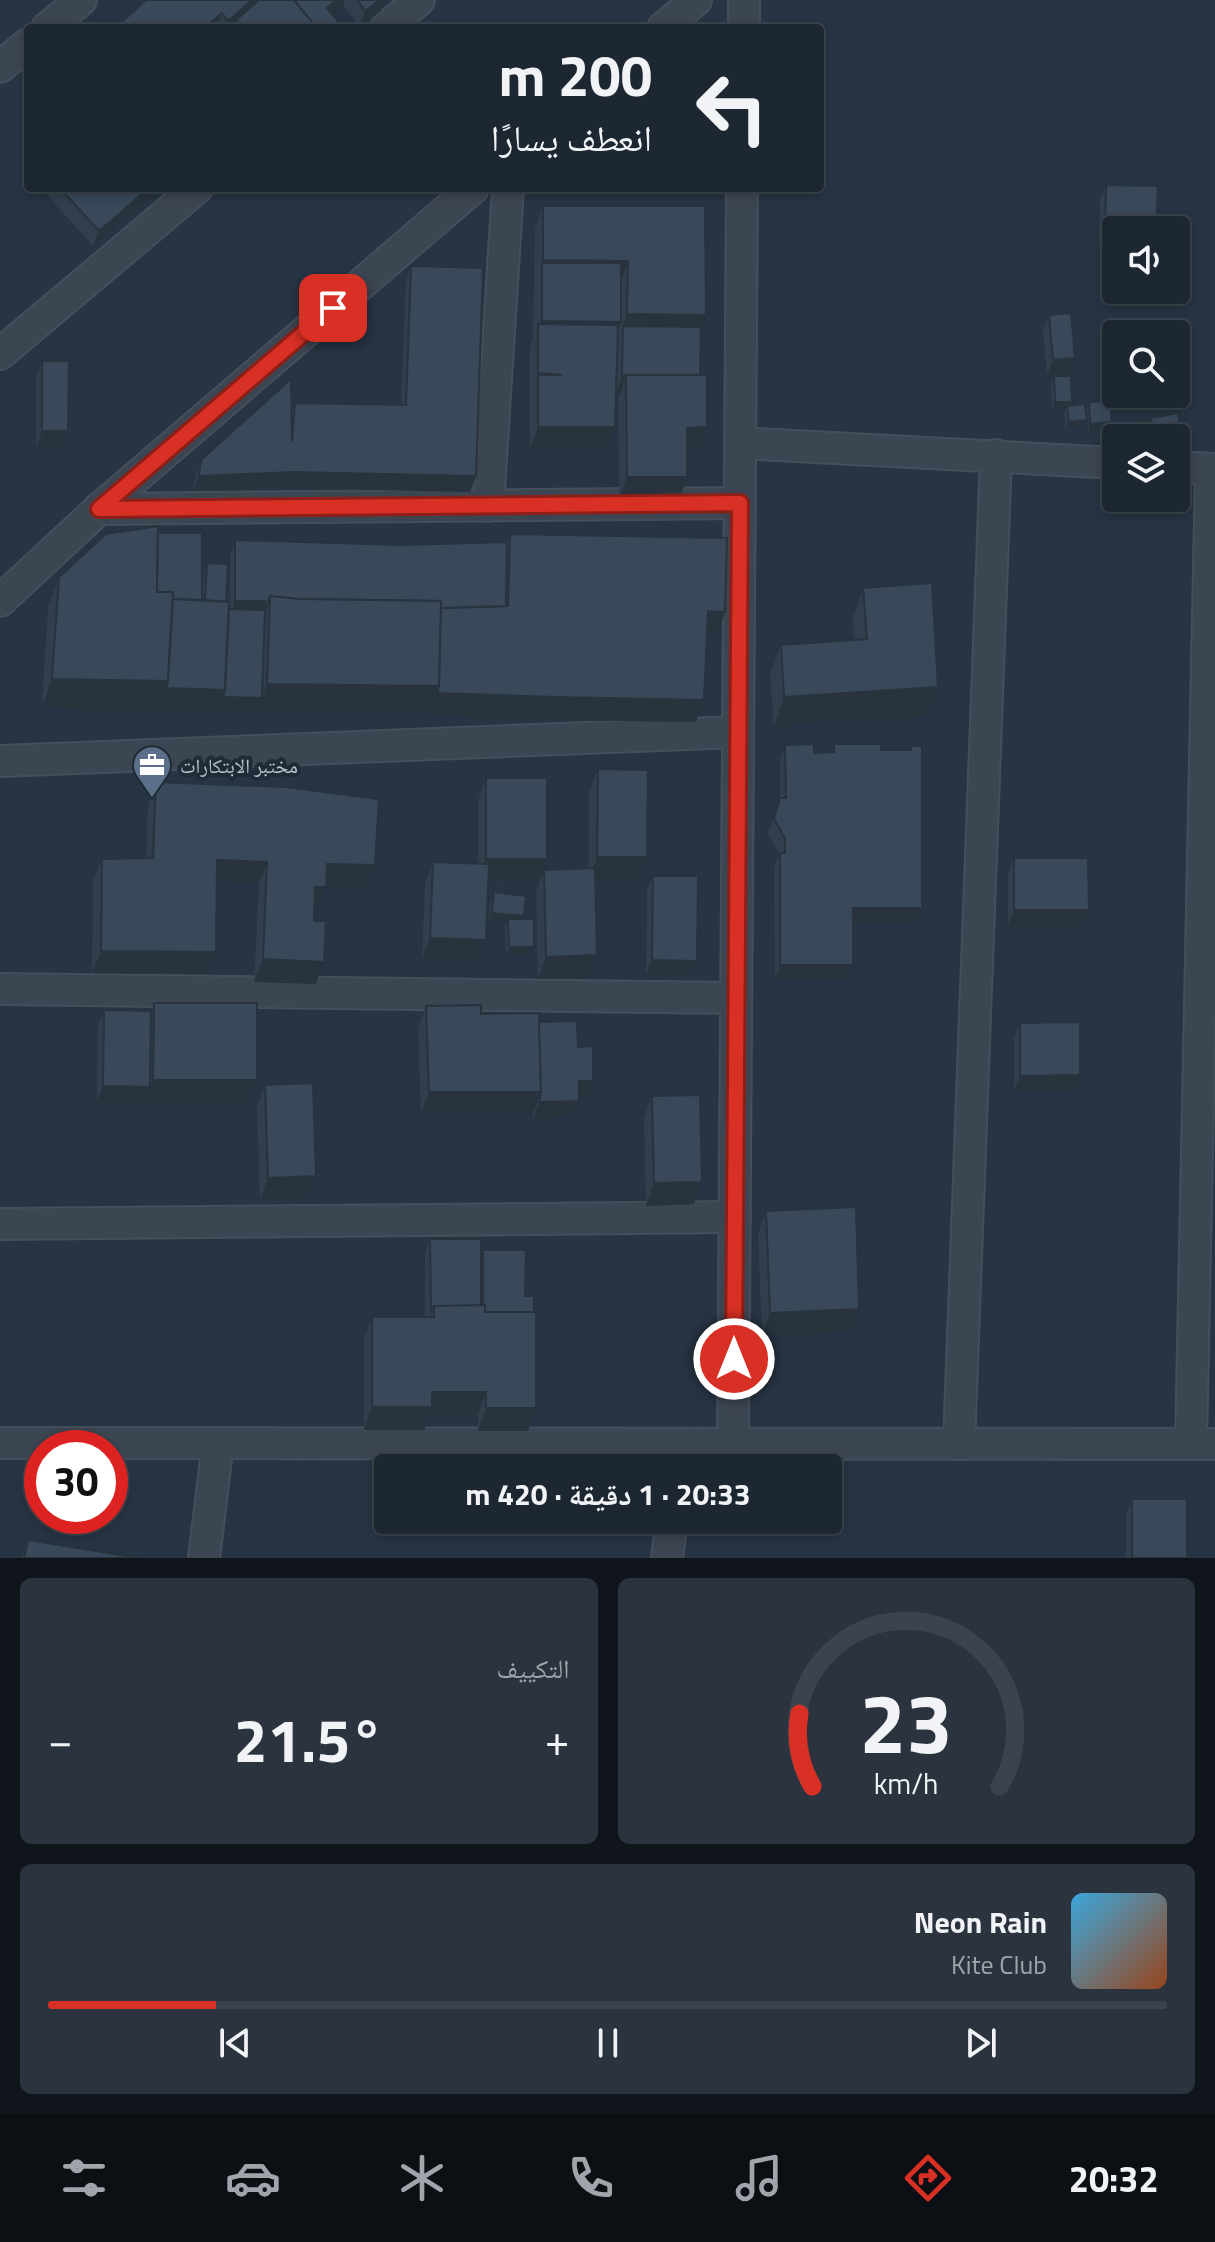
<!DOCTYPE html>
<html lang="ar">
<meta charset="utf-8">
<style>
:root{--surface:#1d2732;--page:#2a333e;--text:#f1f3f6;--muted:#a0a5ac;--line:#3b444d;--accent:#d93025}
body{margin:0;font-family:"Titillium Web","Noto Naskh Arabic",sans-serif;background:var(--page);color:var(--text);direction:rtl;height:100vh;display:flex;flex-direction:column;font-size:30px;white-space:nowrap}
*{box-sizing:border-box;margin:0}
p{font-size:26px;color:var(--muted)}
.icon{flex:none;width:44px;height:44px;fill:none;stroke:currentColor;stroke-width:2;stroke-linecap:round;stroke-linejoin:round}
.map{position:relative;height:1558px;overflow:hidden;direction:ltr}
.panel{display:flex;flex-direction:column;gap:20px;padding:20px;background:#10151c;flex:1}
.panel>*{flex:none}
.guide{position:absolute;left:24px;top:24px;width:800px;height:168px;border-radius:8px;box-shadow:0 4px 12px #0003,0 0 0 2px var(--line);direction:rtl;background:#1d2732;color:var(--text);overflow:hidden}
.controls{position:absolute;left:1102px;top:216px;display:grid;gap:16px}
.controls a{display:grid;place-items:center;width:88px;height:88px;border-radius:8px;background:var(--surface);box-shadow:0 4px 12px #0003,0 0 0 2px var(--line);font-size:40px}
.speed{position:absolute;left:24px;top:1430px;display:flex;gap:16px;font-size:40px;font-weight:700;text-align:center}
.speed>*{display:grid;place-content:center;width:104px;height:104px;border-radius:50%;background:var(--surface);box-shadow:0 4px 12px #0003,0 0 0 2px var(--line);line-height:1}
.speed .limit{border:12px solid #d22;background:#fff;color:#111}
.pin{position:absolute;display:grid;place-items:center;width:68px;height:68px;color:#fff;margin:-34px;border-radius:16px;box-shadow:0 4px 12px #0006}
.me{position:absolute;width:88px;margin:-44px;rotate:0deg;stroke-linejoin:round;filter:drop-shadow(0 0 6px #0008)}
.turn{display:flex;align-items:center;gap:28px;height:168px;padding:0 40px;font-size:36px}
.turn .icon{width:104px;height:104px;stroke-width:2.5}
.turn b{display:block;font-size:56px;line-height:68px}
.big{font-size:60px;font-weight:700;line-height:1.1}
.panel .tile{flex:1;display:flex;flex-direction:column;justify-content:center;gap:12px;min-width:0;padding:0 28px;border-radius:12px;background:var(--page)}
.panel .dial{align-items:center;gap:0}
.dial svg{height:208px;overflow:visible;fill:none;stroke:var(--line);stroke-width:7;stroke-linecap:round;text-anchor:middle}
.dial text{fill:var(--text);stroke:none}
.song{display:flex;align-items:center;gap:24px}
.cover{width:96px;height:96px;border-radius:12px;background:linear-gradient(135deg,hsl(200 70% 55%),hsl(20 70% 35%))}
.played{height:8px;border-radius:4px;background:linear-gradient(90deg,var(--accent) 15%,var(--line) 15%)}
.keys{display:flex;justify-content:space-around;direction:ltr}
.heat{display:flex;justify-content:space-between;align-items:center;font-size:44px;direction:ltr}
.panel .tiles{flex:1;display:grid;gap:20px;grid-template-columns:1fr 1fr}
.tile:last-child{grid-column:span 2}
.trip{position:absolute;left:374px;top:1454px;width:468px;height:80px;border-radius:8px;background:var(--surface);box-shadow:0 4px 12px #0003,0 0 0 2px var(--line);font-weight:700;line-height:80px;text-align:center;direction:rtl}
.tabs{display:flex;height:128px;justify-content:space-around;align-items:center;background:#0c1014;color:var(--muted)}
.tabs .icon{width:56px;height:56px}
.tabs .active{color:var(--accent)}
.tabs b{font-size:36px;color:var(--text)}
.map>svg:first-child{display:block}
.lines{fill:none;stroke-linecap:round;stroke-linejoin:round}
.minor-casing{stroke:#454f5c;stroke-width:34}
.minor{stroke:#3c4652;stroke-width:30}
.wall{fill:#313f4d}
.shaded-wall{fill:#28333e}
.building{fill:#394959;stroke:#28333e;stroke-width:2}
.route-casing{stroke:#8d1f18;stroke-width:20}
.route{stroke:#d93025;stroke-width:14}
.labels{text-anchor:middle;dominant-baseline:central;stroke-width:8;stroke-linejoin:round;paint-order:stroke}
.poi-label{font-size:20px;fill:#b9c1cc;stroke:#202b38;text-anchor:start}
</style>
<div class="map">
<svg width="1215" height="1558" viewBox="0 0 1215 1558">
<rect width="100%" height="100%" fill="#273443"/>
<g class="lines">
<defs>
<g id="minor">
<path d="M47,28L81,0"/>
<path d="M386,28L419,0"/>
<path d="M663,28L696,0"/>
<path d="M744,28V0"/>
<path d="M0,67L28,44"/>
<path d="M0,354L197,188"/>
<path d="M740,443L1116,463"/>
<path d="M1176,467L1215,469"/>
<path d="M488,506L508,188"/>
<path d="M99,509L740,503"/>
<path d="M0,601L99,509L473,188"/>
<path d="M0,761L738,732"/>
<path d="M0,989L736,998"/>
<path d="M0,1224L735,1217"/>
<path d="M0,1443L1215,1444"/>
<path d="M733,1444L742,188"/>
<path d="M959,1444L996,455"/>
<path d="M1191,1444L1211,469"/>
<path d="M204,1558L218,1443"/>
<path d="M667,1558L672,1520"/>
</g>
</defs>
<use href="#minor" class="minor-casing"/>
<use href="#minor" class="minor"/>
</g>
<g class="wall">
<path d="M146,0H384L381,11L360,26L343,5L332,14L342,26V28H233L234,26L232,28H115Z"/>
<path d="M1106,185L1158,186L1099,247L1100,200Z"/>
<path d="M49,188H161L93,246L47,195Z"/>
<path d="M543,206H705L699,450H687V477L679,500H619L618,398L621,391H617L615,427L607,450L530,449V347L533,338L535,229Z"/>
<path d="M411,266L476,476L470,492L288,488L193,491L196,475L201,460L292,411L295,403L401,405L406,281Z"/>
<path d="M1049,315L1069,374L1047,375L1043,330Z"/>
<path d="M42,361L62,447H36V377Z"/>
<path d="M1054,376L1072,402L1070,406L1086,410L1089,402L1112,422L1109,430L1088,432L1087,420L1084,427L1066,429L1064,414L1066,409L1052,410L1051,384Z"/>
<path d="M1151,418L1181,431L1178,439L1150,438L1148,426Z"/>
<path d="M1119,425L1149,432L1146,438H1117L1116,432Z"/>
<path d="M510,534L725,612L717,634H707L696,722L548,720L429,715L256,714L42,708L48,607L59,577L202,599L204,571L207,563L229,609H230V555L235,540L401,545L507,542Z"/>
<path d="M863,588L938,687L927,716L774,726L770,674L781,645L854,640L853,617Z"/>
<path d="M834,744L881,750H910L911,746L922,908L917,923L853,924L847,980H775L774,868L779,854L768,834L780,798V760L785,745L814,753L831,752Z"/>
<path d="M598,769L639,880H595L597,955L589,978L538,979L536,892L544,870L589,868V792Z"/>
<path d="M486,778L547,859L539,882H488L486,940L478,962L422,960L425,884L433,862L478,863V801Z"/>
<path d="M156,782L367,888L326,887L318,910L314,909L316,984L254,982L259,884L217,883L208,974L92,973L93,881L102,859L146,858L148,805Z"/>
<path d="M1014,858L1083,925L1008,926V874Z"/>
<path d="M653,876L697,961L691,976L646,975L647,891Z"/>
<path d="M494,892L522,919L532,955H506L505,927L507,922L489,920L491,900Z"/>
<path d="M154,1003L248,1102H97L98,1025L104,1010L151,1011Z"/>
<path d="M426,1006L539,1022L578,1047L588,1096H579L574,1116L533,1118V1113L532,1115L421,1114L418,1029Z"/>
<path d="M1020,1023L1074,1091H1014V1038Z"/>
<path d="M265,1085L316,1176L308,1198L260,1200L257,1107Z"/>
<path d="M652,1096L694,1204L646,1206L644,1118Z"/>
<path d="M766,1211L859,1309L851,1332L762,1335L758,1233Z"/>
<path d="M430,1239L481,1256L483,1250L525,1296L536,1408L528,1431H478V1414H430L424,1430H364V1339L372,1317H425V1254Z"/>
<path d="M1132,1499L1187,1558H1126V1515Z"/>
<path d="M28,1540L138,1558H21Z"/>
</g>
<g class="shaded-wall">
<path d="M252,0H264L236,20L232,28H226L228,21Z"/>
<path d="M336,0H345L343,5L322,23L327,8Z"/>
<path d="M380,0H384L381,11L360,26L365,11Z"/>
<path d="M222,13L216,28H204Z"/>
<path d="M149,188H161L93,246L99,231Z"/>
<path d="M1105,232H1116V248L1099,247Z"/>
<path d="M543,260L628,261L620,284L542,263L535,283Z"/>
<path d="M627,314L706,315L698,337L623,326L619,336Z"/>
<path d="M542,321L621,322L612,345L538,330Z"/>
<path d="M1075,358L1069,374L1047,375L1053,360Z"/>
<path d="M622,375L626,376L621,391H617Z"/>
<path d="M1055,402H1072L1069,409L1067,406L1066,409L1052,410Z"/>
<path d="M1087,420L1084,427L1066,429L1069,422Z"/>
<path d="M1112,422L1109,430L1088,432L1090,424Z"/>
<path d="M538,427H615L607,450L530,449Z"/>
<path d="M707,427L699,450H679L687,428Z"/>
<path d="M42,431H68L62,447H36Z"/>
<path d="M1181,431L1178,439L1152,438L1153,435Z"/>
<path d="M1149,432L1146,438H1120L1121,436Z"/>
<path d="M293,472L476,476L470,492L288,488L193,491L199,476Z"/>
<path d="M627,477H687L679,500H619Z"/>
<path d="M235,601H265L260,616H230Z"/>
<path d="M708,611L725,612L717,634L700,633Z"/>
<path d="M52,679L168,681L225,690L262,698L267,684L439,686L704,700L696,722L548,720L429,715L256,714L42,708Z"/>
<path d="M938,687L927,716L774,726L784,697Z"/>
<path d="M597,857H647L639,880H589Z"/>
<path d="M486,859H547L539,882L478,881Z"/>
<path d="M217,860L267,862L259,884L209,882Z"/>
<path d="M327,864L375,865L367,888L319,887Z"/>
<path d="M315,887H326L318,910L307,909Z"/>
<path d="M853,908H922L917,923L848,924Z"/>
<path d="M1014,910H1089L1083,925L1008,926Z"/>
<path d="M492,913L524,916L521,924L508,919L507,922L489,920Z"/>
<path d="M430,938L486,940L478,962L422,960Z"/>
<path d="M509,947H534L532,955H506Z"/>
<path d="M101,951L216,952L208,974L92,973Z"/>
<path d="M597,955L589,978L538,979L546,957Z"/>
<path d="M263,959L324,962L316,984L254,982Z"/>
<path d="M652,960L697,961L691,976L646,975Z"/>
<path d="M780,965H853L847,980H775Z"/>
<path d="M1080,1075L1074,1091H1014L1020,1076Z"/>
<path d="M153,1080H257L248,1102H97L103,1086L150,1087Z"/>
<path d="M579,1081H593L588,1096H573Z"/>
<path d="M429,1092H541L532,1115L421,1114Z"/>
<path d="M579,1101L574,1116L533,1118L539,1102Z"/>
<path d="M316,1176L308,1198L260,1200L268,1178Z"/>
<path d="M702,1182L694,1204L646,1206L654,1183Z"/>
<path d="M859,1309L851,1332L762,1335L770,1313Z"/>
<path d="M432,1392H486L478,1414H430L424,1430H364L372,1407Z"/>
<path d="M486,1408H536L528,1431H478Z"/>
</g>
<g class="building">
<path d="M146,0H252L228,21L222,13L204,28H115Z"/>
<path d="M259,0H294L317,28H243L236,20Z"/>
<path d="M294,0H336L327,8L342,26L340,28H317Z"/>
<path d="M357,0H380L365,11Z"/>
<path d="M713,22V28H706Z"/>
<path d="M1106,185L1158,186L1156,230H1116V232H1105Z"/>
<path d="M60,188H149L99,231Z"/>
<path d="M543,206H705L706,315L627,314L628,261L543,260Z"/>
<path d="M542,263H621V322L542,321Z"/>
<path d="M411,266L483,268L476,476L293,472L199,476L201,460L291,379L292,441L295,403L406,405Z"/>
<path d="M1071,313L1075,358L1053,360L1049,315Z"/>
<path d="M538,324L618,325L615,427H538V375H562L538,373Z"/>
<path d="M623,326L701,327L700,375H622Z"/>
<path d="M42,361H69L68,431H42Z"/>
<path d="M626,375H707V427L687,428V477H627Z"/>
<path d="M1054,376H1071L1072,402H1055Z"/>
<path d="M1110,401L1112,422L1090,424L1089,402Z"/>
<path d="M1085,404L1087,420L1069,422L1067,406Z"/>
<path d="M1178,413L1181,431L1153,435L1151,418Z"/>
<path d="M1147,421L1149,432L1121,436L1119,425Z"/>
<path d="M158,526L157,592H173L168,681L52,679L59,577L106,534Z"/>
<path d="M158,533H202V600L173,599V592H157Z"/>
<path d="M510,534L727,538L725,612L708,611L704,700L556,697L437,693L439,686L440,608L508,606Z"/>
<path d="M235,540L401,545L507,542L506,606L440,608L441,601L299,599L270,596L265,610V601H235Z"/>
<path d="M207,563L228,564L226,602L205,600Z"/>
<path d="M932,583L938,687L784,697L781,645L867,639L863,588Z"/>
<path d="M270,596L299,599L441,601L439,686L267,684Z"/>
<path d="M173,599L229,602L225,690L166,688L168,681Z"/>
<path d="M229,609L265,610L262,698L223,697L225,690Z"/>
<path d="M814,744V753L834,752V744H881V750H911V746H922V908H853V965H780V853H785V839L774,818L780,798H786L785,745Z"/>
<path d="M598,769L648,770L647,857H597Z"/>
<rect x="486" y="778" width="61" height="81"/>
<path d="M156,782L285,787L379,799L375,865L327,864L326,887H315L314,921H326L324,962L263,959L267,862L217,860L216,952L101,951L102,859L153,858Z"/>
<path d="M1014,858H1088L1089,910H1014Z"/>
<path d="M433,862L489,864L486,940L430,938Z"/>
<path d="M595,868L597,955L546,957L544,870Z"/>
<path d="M653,876H698L697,961L652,960Z"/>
<path d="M494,892L526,896L524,916L492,913Z"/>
<path d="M508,919H534V947H509Z"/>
<path d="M154,1003H257V1080H153Z"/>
<path d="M481,1005V1014L539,1013L541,1092H429L426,1006Z"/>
<path d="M104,1010L151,1011L150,1087L103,1086Z"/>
<path d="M577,1021L578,1047L593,1046V1081H579V1101L539,1102L541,1092L539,1022Z"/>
<path d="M1080,1022V1075L1020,1076V1023Z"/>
<path d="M313,1083L316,1176L268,1178L265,1085Z"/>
<path d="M700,1095L702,1182L654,1183L652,1096Z"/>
<path d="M856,1207L859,1309L770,1313L766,1211Z"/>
<path d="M430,1239H481V1306H434L431,1312Z"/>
<path d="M483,1250H526L525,1296H534V1312H485V1305H483Z"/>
<path d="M485,1305V1312H536V1408H486V1392H432V1407H372V1317H434V1306Z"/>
<rect x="1132" y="1499" width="55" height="59"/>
<path d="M28,1540L138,1558H24Z"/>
</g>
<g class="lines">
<defs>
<path id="route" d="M333,308L99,509L740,503L734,1359"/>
</defs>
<use href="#route" class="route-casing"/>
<use href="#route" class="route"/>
</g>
<defs>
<symbol id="office-pin" viewBox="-11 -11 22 30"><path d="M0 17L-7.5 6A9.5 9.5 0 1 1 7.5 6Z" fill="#5c6f8a" stroke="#202b38"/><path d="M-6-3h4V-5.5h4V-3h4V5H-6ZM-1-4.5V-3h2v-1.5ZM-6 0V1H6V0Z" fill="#fff"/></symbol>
</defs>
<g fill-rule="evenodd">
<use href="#office-pin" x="130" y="743" width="44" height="60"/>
</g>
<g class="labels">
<g class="poi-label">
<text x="180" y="765">مختبر الابتكارات</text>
</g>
</g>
</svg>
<div class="controls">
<a><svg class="icon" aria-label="sound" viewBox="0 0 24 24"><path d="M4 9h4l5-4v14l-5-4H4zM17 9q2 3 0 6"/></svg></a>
<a><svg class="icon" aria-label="search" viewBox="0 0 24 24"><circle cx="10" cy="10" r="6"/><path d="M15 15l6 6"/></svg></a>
<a><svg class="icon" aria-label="layers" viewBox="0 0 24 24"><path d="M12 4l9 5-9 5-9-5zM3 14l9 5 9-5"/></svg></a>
</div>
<div class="speed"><div class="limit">30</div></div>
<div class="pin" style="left:333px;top:308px;background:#d93025"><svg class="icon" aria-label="arrive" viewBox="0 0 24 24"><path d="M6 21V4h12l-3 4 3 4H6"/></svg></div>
<svg class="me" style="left:734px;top:1359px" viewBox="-20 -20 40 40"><circle r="17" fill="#d93025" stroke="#fff" stroke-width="3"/><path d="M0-11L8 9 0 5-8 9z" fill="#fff"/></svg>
<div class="trip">20:33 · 1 دقيقة · 420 m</div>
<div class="guide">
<div class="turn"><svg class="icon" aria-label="left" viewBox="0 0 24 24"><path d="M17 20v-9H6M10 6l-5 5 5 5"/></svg><div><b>200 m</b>انعطف يسارًا</div></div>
</div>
</div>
<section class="panel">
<div class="tiles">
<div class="tile dial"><svg viewBox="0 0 100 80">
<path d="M14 69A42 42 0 1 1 86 69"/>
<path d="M14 69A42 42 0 0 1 9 41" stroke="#d93025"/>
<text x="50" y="56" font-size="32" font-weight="700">23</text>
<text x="50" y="72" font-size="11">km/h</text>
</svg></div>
<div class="tile"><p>التكييف</p>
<div class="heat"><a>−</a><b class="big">21.5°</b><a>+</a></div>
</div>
<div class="tile">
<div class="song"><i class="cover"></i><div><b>Neon Rain</b><p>Kite Club</p></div></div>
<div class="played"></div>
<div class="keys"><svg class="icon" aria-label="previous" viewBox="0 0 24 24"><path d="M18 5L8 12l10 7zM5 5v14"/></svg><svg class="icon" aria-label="pause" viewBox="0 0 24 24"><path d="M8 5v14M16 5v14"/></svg><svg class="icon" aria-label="next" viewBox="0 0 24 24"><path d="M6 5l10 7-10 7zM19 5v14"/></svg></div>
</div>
</div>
</section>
<nav class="tabs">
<b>20:32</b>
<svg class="icon active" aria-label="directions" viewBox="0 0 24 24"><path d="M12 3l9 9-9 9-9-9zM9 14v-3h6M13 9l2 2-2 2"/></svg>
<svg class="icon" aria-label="music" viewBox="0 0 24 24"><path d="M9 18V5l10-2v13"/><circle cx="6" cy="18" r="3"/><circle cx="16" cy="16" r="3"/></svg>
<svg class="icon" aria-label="phone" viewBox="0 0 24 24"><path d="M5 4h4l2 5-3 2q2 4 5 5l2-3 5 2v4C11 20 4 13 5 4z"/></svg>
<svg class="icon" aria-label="climate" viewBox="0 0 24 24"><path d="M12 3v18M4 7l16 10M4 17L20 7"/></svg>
<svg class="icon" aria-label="car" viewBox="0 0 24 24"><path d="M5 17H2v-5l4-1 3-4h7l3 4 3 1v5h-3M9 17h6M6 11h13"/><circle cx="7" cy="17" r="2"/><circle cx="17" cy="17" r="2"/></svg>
<svg class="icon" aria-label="filters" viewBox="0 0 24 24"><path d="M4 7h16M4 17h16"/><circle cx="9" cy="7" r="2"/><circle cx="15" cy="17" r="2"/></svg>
</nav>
